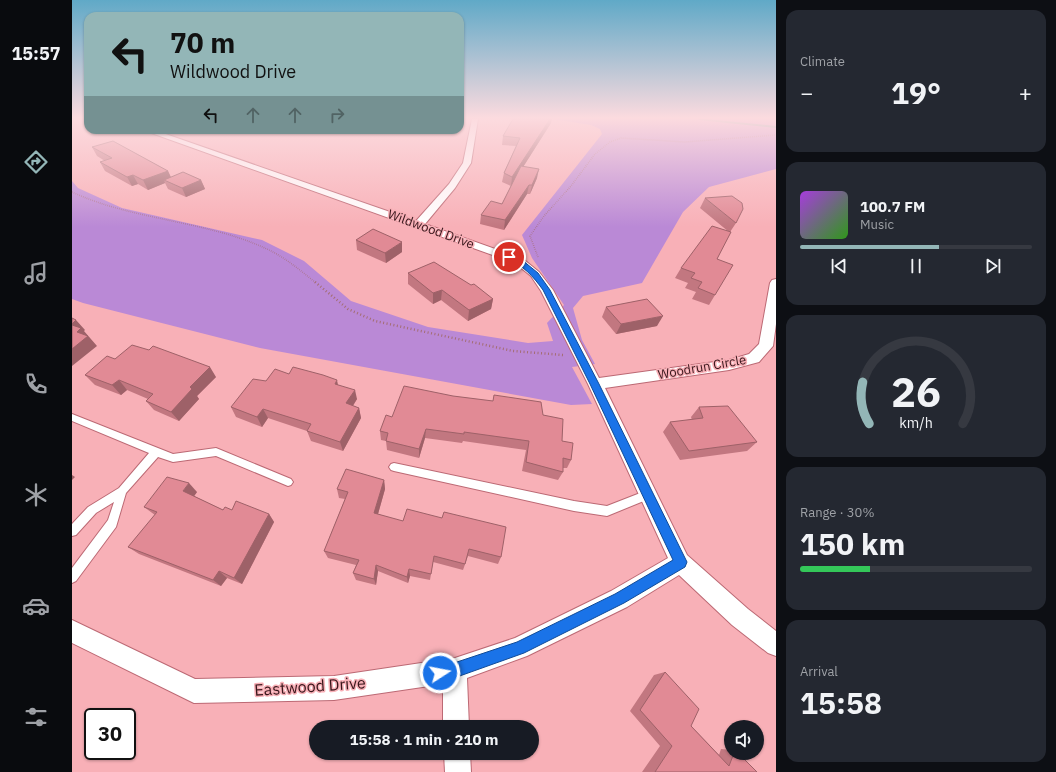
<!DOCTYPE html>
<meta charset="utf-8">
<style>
:root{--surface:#171b24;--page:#242831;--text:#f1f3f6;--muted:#9ea1a6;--line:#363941;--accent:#93b6b7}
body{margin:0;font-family:"IBM Plex Sans",sans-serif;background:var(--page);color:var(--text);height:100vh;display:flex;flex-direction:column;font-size:15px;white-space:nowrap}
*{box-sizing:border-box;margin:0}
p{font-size:13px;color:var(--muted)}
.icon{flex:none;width:22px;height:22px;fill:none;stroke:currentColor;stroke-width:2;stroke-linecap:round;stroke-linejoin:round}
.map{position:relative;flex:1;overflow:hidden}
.side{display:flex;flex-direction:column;gap:10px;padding:10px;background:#0d0f14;width:280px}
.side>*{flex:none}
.banner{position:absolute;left:12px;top:12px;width:380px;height:122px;border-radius:12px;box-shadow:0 1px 3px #0004;background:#93b6b7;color:#111;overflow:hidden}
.tools{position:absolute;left:652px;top:720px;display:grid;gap:8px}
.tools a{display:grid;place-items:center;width:40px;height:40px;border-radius:50%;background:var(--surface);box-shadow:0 1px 3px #0004;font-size:20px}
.speed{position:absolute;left:12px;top:708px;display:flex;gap:8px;font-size:20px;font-weight:700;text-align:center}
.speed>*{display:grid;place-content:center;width:52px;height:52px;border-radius:50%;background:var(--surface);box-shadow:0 1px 3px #0004;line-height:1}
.speed .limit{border:2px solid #111;border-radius:6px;background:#fff;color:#111}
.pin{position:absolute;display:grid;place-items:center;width:34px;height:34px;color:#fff;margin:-17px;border:2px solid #fff;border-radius:50%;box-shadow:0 1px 4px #0007}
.me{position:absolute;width:44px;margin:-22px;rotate:79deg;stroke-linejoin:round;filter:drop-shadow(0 0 3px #0008)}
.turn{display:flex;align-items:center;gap:14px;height:84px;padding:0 20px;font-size:18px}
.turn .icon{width:52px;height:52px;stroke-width:2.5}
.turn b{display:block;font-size:28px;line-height:34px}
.lanes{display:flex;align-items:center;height:38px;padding:0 20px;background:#0003;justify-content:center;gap:20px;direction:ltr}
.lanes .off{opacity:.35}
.big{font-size:30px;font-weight:700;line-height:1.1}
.side .tile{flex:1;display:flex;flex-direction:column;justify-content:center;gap:6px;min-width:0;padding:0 14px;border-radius:12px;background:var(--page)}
.side .dial{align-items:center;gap:0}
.dial svg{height:104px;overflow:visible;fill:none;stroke:var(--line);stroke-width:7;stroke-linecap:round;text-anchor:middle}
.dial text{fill:var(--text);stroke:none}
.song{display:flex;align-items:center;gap:12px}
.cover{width:48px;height:48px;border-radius:6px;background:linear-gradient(135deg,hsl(280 70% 55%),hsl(110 70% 35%))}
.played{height:4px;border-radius:2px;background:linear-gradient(90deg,var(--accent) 60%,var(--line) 60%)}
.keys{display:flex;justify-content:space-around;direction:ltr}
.heat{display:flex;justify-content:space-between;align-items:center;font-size:22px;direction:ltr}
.charge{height:6px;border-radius:3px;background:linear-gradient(90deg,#34c759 30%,var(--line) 0)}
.trip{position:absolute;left:237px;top:720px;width:230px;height:40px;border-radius:20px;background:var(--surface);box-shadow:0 1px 3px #0004;font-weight:700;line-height:40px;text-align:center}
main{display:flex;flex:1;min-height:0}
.tab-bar{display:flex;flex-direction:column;width:72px;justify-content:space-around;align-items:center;background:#090b0e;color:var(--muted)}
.tab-bar .icon{width:28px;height:28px}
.tab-bar .active{color:var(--accent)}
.tab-bar b{font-size:18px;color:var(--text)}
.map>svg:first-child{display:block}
.green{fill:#ba89d6}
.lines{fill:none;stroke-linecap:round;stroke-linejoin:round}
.stream{fill:#359895;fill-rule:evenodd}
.lane-casing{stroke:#bc6974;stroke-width:2}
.street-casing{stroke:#bc6974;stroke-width:2}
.path-far1{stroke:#a46d73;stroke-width:1.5;stroke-dasharray:0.5 1.5;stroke-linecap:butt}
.path{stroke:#a46d73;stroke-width:2.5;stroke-dasharray:1 2.5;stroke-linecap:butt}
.lane{fill:#fff;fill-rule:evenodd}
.street{fill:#fff;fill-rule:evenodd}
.wall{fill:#c27780}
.shaded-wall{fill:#9e6168}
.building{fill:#e18a95;stroke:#9e6168}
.route{fill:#1a73e8;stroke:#114b97}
.labels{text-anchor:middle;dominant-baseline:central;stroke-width:3;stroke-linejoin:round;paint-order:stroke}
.street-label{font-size:13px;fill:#38161b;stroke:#f8b0b7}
.near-street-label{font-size:16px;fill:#38161b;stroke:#f8b0b7}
</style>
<main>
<nav class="tab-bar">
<b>15:57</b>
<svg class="icon active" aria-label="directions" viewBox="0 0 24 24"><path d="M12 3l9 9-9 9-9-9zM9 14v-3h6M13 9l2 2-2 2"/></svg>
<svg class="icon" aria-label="music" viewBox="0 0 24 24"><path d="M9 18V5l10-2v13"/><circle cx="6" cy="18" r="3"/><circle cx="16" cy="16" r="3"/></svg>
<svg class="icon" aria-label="phone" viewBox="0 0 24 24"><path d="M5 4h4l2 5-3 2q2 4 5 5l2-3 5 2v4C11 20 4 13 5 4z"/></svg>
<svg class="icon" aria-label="climate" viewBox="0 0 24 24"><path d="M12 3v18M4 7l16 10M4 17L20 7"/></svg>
<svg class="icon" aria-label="car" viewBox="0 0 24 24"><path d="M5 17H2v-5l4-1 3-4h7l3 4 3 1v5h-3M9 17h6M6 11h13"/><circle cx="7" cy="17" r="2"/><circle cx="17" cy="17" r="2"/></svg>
<svg class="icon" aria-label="filters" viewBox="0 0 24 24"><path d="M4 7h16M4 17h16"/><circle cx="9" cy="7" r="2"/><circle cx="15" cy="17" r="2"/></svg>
</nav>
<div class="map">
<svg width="704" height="772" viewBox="0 0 704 772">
<rect width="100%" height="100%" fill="#f8b0b7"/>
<path class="green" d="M482,119H704V169L637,187L611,212L570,283L511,296L501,308L510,340L523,364L500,367L520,404L499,405L188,348L11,303L0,299V181L6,188L50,208L190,240L232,261L279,301L356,327L456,343L481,341L475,323L492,305L460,258L450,235L530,134L528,129L519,125Z"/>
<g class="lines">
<path class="stream" d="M626,119H634L704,126V128L627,120Z"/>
<defs>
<g id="lane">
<path d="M0,414L101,454L144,448L219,479L221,482L219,485L216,486L144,456L101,462L86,457L54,493L44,527L4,581L0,583V568L36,520L42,502L24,513L4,535L0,536V524L16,507L47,488L77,453L0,421Z"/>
<path d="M322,463L502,501L535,506L576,490L579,492L581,495L579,498L535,516L502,511L322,471L319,470L317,467L319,464Z"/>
</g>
<g id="street">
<path d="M400,119H406L399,163L383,188L353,224L451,259L467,272L481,290L527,378L657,360L677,354L687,344L698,283L700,280L704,279V324L701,346L687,362L657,370L533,388L615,555L676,609L704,631V656L696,653L660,625L607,575L555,607L455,656L395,678L397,727H371V684L262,700L122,703L0,643V620L123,679L262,676L383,658L443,638L539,591L596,558L516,384L469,291L459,276L443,263L71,130H82L344,221L377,184L391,163Z"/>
<path d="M372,753H398L399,772H373Z"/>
</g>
</defs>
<use href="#lane" class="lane-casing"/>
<use href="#street" class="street-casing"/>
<g class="path-far1">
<path d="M0,192C62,221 135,220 197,250C214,258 229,271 244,283"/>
<path d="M466,257L458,236L472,216L499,186L523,154L538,142L549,138L613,142L704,135"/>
</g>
<path class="path" d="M243,282L276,309L303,321L441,351L491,355"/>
<use href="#lane" class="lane"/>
<use href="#street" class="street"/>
</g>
<g class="wall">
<path d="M479,123L451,167L465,178L458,194H455L432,230L408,224L409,215L430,204L439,186L430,182L432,173L444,146L430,145L431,136Z"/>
<path d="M347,130H369V131Z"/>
<path d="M20,147L96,171L99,177L129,180L133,189L114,197L96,189L93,183L76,190L66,184L60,186L33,171L28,162L33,161L25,156Z"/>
<path d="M633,198L664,223L658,232L645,259L643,295L637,305L620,299L624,292L613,288L616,283L603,278L609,268L657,232L628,208Z"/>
<path d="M284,240L330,252L314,263L285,250Z"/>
<path d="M336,273L399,285L421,299L419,309L396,321L369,300L361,304L336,284Z"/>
<path d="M534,307L585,326L544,334L530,317Z"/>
<path d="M43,359L144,377L125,396L127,399L107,421L82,410L74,401L76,399L55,390L49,395L23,385L13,375Z"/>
<path d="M217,374L266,385L285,399L281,406L287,408L289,418L271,451L239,441L235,431L196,418L190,427L164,417L159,407Z"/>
<path d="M627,407L685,442L675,451L608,460L591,432L598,422L620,420L619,417Z"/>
<path d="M471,415L490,441L499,460L495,468H491V472L486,480L450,471L454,450L391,441L390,443L353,438L347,458L315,450L314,441L309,440L308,431L320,417Z"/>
<path d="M312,480L313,489L306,514L429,557L426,564L396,556L391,570L361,562L358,580L338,576L336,583L306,571L304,585L284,580L281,573L284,565L256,558L252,551L273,499L267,498L265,489Z"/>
<path d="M125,492L122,496L151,510H160L197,514L202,522L170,584L155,578L149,586L67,554L56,547L83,515L72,507Z"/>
<path d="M593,672L619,726L647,755L649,749L659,750V753H666L685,772H570L588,746L558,711L582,675Z"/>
</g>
<g class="shaded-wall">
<path d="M478,119H480L479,123L439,186L440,177Z"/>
<path d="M467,169L465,178L458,194L460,185Z"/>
<path d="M96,171L100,180H92L93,183L76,190L71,180Z"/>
<path d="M61,175L66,184L60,186L55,177Z"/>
<path d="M129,180L133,189L114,197L110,188Z"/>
<path d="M457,185L455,194L432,230L433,220Z"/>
<path d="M330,242V252L314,263L313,253Z"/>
<path d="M370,290L369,300L361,304V293Z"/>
<path d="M421,299L419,309L396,321L397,310Z"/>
<path d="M591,316L585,326L544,334L549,324Z"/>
<path d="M4,320L13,330L12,331L25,346L0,366V324Z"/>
<path d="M138,367L144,377L125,396L127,399L107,421L99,412L118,387Z"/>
<path d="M47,380L55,390L49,395L40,385Z"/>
<path d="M265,380L267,390L263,384Z"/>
<path d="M283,390L285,399L276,413L274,403Z"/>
<path d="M287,408L289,418L271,451L268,442Z"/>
<path d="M191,409L196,418L190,427L185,417Z"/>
<path d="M354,429L353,438L347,458V449Z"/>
<path d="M0,475L3,477L0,480Z"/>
<path d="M312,480L313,489L304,521L302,513Z"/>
<path d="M117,483L125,492L120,499L111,491Z"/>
<path d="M197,514L202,522L170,584L162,578Z"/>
<path d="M304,565L306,571L304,585L302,579Z"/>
<path d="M337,569L338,576L336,583L335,577Z"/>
<path d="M147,571L155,578L149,586L141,580Z"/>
</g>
<g class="building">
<path d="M441,119H478L440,177L432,173L448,138L431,136Z"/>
<path d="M41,141L96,171L71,180L61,175L55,177L28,162L40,158L20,147Z"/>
<path d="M449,166L467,169L460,185H457L433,220L409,215L419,201L430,204Z"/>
<path d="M111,172L129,180L110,188L92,180Z"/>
<path d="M660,196L670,203L671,209L664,223L633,198Z"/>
<path d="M640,226L659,232L645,259L661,265L643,295L626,288L630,282L619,278L623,273L609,268Z"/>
<path d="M301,229L330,242L313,253L284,240Z"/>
<path d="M362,262L399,285L402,284L421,299L397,310L370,290L361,293L336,273Z"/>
<path d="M575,299L591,316L549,324L534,307Z"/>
<path d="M0,318L4,320L0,324Z"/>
<path d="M0,325L9,328L5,332L16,336L0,349Z"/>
<path d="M60,345L77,350L81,346L138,367L118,387L120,389L99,412L74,401L81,394L47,380L40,385L13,375L35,356L43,359Z"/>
<path d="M221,367L251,375L265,380L263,384L283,390L274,403L287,408L268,442L235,431L239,424L191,409L185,417L159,407L181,379L194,381L203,369L217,374Z"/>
<path d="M332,386L381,396L421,401L422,395L469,402L471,415L491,419L490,441L501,443L499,460L491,458V472L454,462L457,441L392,432V434L354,429L347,449L314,441L316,433L308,431L314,415L320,417Z"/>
<path d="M656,406L685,442L617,451L598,422L631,418L627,407Z"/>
<path d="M274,469L312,480L302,513L331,521L335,509L370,518L372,512L434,527L429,557L397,549L393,564L362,556L359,574L337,569L335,577L304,565L302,579L281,573L287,560L252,551L276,492L265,489Z"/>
<path d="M95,477L117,483L111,491L151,510L153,507L160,510L164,501L197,514L162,578L147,571L141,580L56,547L85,512L72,507Z"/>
<path d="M593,672L627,709L619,726L657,766L662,753H666L685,772H583L600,746L568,710Z"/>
</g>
<linearGradient id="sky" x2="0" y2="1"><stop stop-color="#60a9c7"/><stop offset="0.52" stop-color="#fcdbdf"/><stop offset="1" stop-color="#fcdbdf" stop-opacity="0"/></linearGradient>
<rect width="704" height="227" fill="url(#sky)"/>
<path class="route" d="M437,255L450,260L466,273L478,290L527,384L615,562L613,567L552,603L452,653L382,678L368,680L362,678L360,673L362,668L382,663L445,642L543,594L601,560L518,384L471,290C461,276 451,265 435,259L434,257Z"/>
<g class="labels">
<g class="street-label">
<text transform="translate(359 229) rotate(20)">Wildwood Drive</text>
<text transform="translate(630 367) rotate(-10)">Woodrun Circle</text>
</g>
<g class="near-street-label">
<text transform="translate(238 686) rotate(-4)">Eastwood Drive</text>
</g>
</g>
</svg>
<div class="tools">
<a><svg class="icon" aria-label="sound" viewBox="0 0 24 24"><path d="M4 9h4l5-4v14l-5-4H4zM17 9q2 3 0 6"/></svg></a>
</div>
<div class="speed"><div class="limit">30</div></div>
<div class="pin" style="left:437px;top:257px;background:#d93025"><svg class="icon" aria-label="arrive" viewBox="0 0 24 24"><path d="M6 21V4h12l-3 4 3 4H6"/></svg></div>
<svg class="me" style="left:368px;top:673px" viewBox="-20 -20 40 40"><circle r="17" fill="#1a73e8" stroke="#fff" stroke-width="3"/><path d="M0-11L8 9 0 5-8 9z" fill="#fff"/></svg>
<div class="trip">15:58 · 1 min · 210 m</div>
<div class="banner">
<div class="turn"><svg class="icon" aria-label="left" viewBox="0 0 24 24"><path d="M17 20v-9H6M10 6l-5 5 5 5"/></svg><div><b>70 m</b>Wildwood Drive</div></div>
<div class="lanes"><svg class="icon" aria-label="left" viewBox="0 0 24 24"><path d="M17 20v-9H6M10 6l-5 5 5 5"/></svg><svg class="icon off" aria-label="ahead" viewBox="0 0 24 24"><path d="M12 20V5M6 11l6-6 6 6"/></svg><svg class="icon off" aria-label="ahead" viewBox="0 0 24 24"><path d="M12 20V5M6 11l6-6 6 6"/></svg><svg class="icon off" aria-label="right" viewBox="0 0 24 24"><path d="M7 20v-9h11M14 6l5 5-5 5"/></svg></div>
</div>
</div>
<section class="side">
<div class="tile"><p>Climate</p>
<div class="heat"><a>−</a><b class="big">19°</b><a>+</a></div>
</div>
<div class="tile">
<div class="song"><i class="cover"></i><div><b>100.7 FM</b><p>Music</p></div></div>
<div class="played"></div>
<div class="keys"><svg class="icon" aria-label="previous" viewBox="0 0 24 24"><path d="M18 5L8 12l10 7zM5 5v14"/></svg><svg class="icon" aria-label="pause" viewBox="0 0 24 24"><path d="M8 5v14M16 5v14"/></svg><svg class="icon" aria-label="next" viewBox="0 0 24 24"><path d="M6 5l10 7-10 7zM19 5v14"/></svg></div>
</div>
<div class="tile dial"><svg viewBox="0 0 100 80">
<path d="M14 69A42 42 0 1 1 86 69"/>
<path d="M14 69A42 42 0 0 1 9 37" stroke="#93b6b7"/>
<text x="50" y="56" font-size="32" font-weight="700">26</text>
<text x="50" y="72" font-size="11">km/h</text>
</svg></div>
<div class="tile"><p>Range · 30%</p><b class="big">150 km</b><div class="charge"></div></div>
<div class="tile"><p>Arrival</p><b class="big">15:58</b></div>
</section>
</main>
